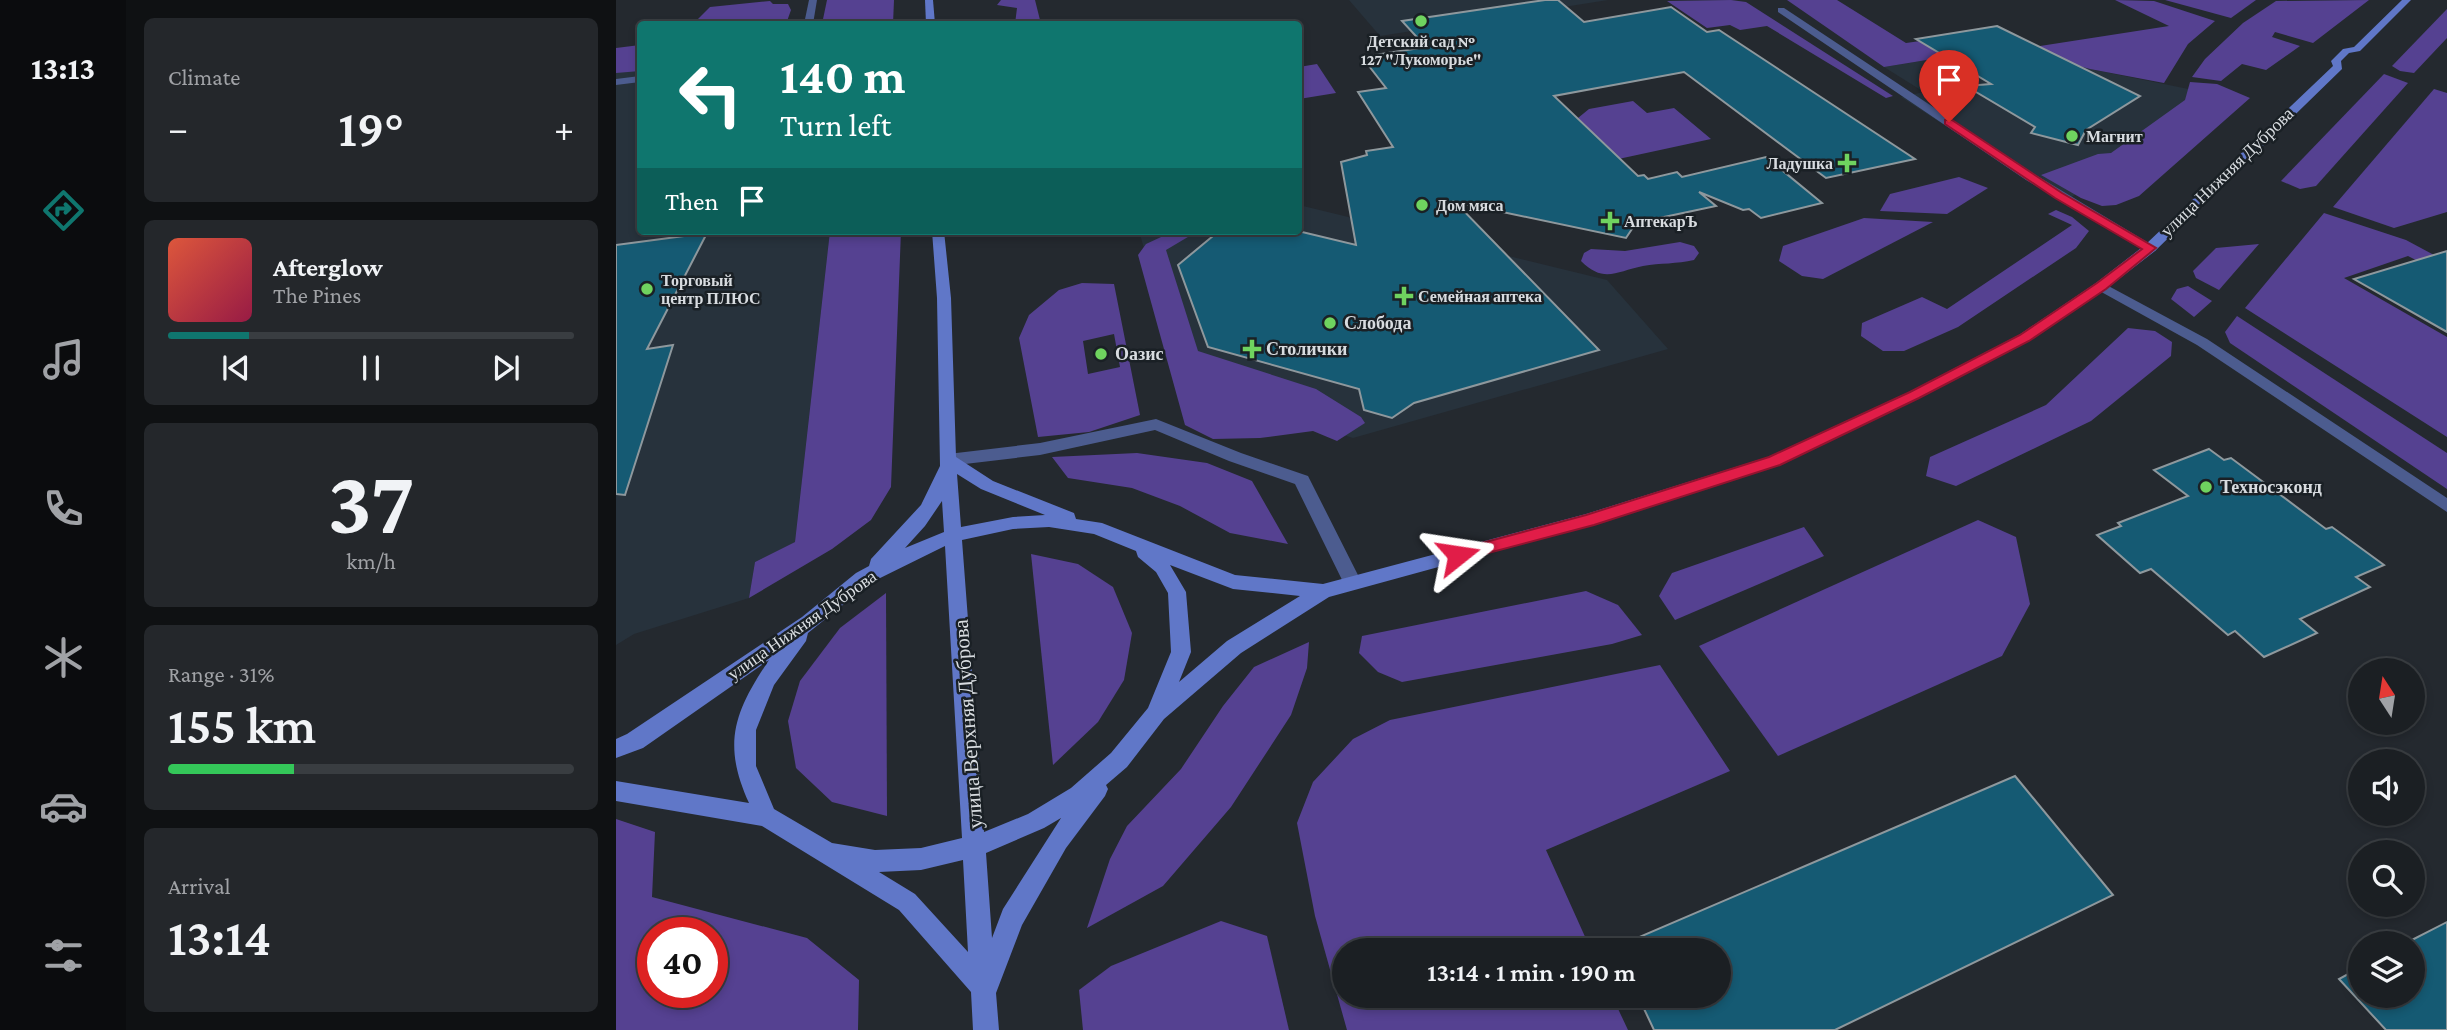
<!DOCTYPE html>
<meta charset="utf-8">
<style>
:root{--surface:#1b1f23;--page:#24272b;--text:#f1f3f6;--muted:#a0a2a6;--line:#393d41;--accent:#0f766e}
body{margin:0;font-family:"Crimson Pro",serif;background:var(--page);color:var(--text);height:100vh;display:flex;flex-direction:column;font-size:26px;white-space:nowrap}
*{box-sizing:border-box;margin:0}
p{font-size:23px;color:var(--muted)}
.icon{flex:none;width:38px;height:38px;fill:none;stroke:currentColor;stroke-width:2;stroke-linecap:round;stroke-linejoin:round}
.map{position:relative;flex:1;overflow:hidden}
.panel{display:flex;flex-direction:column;gap:18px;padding:18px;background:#0f1113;width:490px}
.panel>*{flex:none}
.banner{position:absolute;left:21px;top:21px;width:665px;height:214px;border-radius:7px;box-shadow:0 4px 10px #0003,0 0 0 2px var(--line);background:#0f766e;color:#fff;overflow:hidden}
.needle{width:46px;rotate:348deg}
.buttons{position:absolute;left:1732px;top:658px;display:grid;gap:14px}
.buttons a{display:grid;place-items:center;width:77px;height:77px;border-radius:50%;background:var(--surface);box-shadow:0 4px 10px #0003,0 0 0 2px var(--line);font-size:35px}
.speed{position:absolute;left:21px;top:917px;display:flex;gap:14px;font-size:35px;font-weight:700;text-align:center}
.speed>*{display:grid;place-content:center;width:91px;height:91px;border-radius:50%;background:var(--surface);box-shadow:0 4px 10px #0003,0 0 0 2px var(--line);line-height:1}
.speed .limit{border:10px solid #d22;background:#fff;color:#111}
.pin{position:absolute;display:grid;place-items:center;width:60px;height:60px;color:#fff;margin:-72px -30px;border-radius:50% 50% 50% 0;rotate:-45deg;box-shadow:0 0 7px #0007}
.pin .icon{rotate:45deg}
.me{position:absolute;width:77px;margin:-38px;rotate:75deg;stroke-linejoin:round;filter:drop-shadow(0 0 5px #0008)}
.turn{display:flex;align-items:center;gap:24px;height:147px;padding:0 28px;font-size:32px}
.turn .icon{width:91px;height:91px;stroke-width:2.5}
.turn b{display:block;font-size:49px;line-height:60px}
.then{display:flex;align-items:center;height:66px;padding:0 28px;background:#0003;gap:14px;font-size:26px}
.big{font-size:52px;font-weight:600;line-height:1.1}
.panel .widget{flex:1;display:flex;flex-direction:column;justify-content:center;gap:10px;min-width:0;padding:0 24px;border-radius:10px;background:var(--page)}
.panel .dial{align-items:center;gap:0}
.dial b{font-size:91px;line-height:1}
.song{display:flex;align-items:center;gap:21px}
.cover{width:84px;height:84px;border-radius:10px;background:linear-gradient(135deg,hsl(10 70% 55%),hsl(340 70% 35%))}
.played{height:7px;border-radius:4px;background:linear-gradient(90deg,var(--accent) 20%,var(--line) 20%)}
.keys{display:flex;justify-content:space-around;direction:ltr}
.heat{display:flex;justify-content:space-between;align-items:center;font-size:38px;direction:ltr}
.charge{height:10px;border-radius:5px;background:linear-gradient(90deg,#34c759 31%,var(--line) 0)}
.trip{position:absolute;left:716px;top:938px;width:399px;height:70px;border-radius:35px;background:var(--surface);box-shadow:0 4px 10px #0003,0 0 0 2px var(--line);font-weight:600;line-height:70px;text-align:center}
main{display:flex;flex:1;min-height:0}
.menu{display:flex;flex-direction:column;width:126px;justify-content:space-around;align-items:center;background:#0b0c0e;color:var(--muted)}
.menu .icon{width:49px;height:49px}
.menu .on{color:var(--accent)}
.menu b{font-size:32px;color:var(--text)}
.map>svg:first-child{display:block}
.built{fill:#27323c}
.green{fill:#554191;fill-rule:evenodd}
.building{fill:#155a73;stroke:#8e989d;stroke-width:2}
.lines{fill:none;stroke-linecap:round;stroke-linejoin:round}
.lane{fill:#4c5c8f;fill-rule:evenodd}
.street{fill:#4c5c8f;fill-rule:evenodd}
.secondary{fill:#6077c8;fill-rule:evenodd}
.route{fill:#e11d48;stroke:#92132f;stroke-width:2}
.poi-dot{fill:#6fd35f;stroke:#1a2025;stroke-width:2.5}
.labels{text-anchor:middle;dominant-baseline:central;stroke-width:5;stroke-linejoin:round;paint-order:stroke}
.far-poi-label{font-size:16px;font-weight:bold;fill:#d8dce0;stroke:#1a2025;text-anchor:start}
.street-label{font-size:18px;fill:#d8dce0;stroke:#1a2025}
.poi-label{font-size:18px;font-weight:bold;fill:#d8dce0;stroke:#1a2025;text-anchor:start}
.near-street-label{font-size:21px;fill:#d8dce0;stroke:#1a2025}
</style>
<main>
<nav class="menu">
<b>13:13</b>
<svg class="icon on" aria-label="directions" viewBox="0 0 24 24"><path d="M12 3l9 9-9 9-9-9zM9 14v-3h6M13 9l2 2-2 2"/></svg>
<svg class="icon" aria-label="music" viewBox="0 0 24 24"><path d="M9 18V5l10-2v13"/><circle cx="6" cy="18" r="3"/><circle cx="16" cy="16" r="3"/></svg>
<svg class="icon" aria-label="phone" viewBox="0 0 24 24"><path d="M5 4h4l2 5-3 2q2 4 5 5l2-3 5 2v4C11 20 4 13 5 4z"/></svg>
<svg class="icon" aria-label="climate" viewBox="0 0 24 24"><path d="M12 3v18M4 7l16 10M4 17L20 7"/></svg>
<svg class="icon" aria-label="car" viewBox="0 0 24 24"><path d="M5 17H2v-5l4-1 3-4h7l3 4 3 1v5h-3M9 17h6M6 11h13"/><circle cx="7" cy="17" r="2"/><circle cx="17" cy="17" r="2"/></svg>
<svg class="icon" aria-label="filters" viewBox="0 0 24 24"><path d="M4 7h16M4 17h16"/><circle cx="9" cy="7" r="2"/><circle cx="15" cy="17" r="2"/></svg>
</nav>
<section class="panel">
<div class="widget"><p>Climate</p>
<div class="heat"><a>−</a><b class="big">19°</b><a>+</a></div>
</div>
<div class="widget">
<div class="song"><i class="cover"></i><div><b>Afterglow</b><p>The Pines</p></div></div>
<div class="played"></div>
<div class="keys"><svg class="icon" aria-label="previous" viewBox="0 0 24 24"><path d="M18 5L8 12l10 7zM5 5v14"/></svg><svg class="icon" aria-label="pause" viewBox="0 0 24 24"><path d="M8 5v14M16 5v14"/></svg><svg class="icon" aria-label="next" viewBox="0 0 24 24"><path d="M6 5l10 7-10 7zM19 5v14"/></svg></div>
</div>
<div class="widget dial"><b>37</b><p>km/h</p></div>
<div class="widget"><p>Range · 31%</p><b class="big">155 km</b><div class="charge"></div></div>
<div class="widget"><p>Arrival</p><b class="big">13:14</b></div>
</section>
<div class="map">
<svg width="1831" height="1030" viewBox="0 0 1831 1030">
<rect width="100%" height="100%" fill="#24292f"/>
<g class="built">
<path d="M733,0H992L764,36Z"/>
<path d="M1335,56H1426L1474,69L1592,93L1448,203L1285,97L1308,92L1268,67Z"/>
<path d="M24,68V231H214L179,542L139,562L133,598L18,634L0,645V70Z"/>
<path d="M683,205L991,280L1052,349L737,438L567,384L523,231H682Z"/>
</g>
<g class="green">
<path d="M211,0H278L277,24H206Z"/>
<path d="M385,0H419L425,24H399L401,8L381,5Z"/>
<path d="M1115,0L1130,2L1277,96L1270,98L1151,26L1124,30L1114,25L1091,28L1051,1Z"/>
<path d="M1171,0H1221L1290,43L1340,36L1372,54L1553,26L1499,0L1538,1L1599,21L1572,44L1548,83L1474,69L1426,56H1335L1268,67Z"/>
<path d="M1549,0H1640L1615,18Z"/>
<path d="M1753,0L1697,43L1659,32L1656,37L1684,46L1650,70L1626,64L1605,81L1576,77L1589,59L1627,23L1660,1Z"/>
<path d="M154,1L157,4H172L175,10L170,24H77L94,7Z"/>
<path d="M1831,9V38L1798,73L1784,71L1776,66Z"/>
<path d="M24,45V71L0,73V48Z"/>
<path d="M701,64L720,93L683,99V67Z"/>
<path d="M1768,74L1792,83L1700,186L1684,189L1665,181Z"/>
<path d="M1574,82L1601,84L1634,98L1523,196L1500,205L1486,206L1465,198L1425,175L1482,154L1495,153L1569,100Z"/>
<path d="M1818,89L1831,93V212L1778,228L1717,207Z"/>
<path d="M1017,101L1031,113L1058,108L1095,139L970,166L950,121L962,118L973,109Z"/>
<path d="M1343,177L1372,188L1331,214L1264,211L1274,194Z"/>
<path d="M1440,210L1456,217L1473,231L1460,248L1342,327L1288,351H1267L1245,336L1246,323L1306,297L1331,309L1456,225L1432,214Z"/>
<path d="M1708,213L1790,240L1831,262V276L1792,256L1728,278L1831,337V437L1629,308Z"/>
<path d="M1248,218L1317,222L1207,279L1186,276L1163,261L1167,246Z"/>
<path d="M214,231H285L275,487L255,520L216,549L133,598L139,562L179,542Z"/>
<path d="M558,231H582L550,250L582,351L700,389L745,417L749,423L721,441L697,431L644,438L597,439L569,425L522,255L530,244Z"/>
<path d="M1064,242L1078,246L1083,253L1078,260C1061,264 1044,263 1027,266C1001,271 988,284 965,261L968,253L975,249L1009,251Z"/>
<path d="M1643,244L1603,290L1580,278L1577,271L1600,248Z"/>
<path d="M466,283L498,284L524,415L473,432L422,437L403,338L413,315L443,290ZM498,334L504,367L472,374L467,341Z"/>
<path d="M1572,286L1596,301L1578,317L1555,299L1561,289Z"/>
<path d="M1621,316L1831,453V489L1614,343L1609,332Z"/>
<path d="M1512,328L1539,331L1556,342L1555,356L1475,421L1340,486L1310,476L1314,457L1430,405Z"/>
<path d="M521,453L591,463L636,481L672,544L614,533L564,506L516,488L452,478L436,457Z"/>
<path d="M1362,520L1400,537L1414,604L1386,656L1162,756L1083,646Z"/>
<path d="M1188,527L1208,556L1059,620L1043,596L1056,573Z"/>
<path d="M415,554L462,564L497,587L516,633L508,680L482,722L437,765Z"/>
<path d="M970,591L1002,605L1026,635L996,644L786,682L762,672L743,653L746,636Z"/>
<path d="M270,593L271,816L216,802L180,768L172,721L184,681L224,628Z"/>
<path d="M693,642L691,668L675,715L615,807L547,886L471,928L494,859L511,826L565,769L607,706L638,667Z"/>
<path d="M1044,665L1114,771L930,850L975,950H728V996H996L1012,1030H731L699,916L681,823L697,782L737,739L774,720Z"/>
<path d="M0,819L39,832L36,897L191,938L243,980L242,1030H0ZM37,933H96V992H37Z"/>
<path d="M605,921L651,936L673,1030H467L463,990L495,966Z"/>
</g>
<g class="building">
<path d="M929,0H942L968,22L1055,7L1091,32L1103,30L1299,159L1210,178L1068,72L938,96L1022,176L1028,175L1032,179L1061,172L1066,177L1150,157L1206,203L1145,218L1133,209L1127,210L1083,192L1100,206L1020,223L1010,238L839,202L983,350L798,403L776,418L748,410L743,389L592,347L562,265L603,231H682L740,245L725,162L751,155L750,151L777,147L742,92L770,88L746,57L810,47L786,21Z"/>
<path d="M1381,26L1524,96L1470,130L1462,145L1415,133L1419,127L1350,86L1375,84L1300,39Z"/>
<path d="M91,233L31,349L57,345L9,495L0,494V245Z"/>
<path d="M1831,251V332L1738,279Z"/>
<path d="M1593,449L1608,460L1615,458L1710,529L1716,527L1768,565L1740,577L1754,587L1684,619L1701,633L1648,657L1619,631L1612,635L1535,569L1524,573L1481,535L1505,526L1502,523L1572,496L1538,470Z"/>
<path d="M1399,776L1497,895L1219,1030H1038L1022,996H1102V950H1001L1000,947Z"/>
<path d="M1831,922V1030H1770L1723,979L1745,967V996H1797V943H1790Z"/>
</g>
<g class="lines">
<path class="lane" d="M540,419L625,453L692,476L746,583L744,588H730L679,484L613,461L539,430L424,455L332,466L324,460L332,454L424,443Z"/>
<g class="street">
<path d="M193,0H201L197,24H188Z"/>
<path d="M1162,8H1168L1418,174L1541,248L1539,251H1529L1410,180L1162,12Z"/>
<path d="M24,76V82L0,85V79Z"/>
<path d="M1485,282L1591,339L1831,498V512L1581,345L1480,289L1478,286Z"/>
</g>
<g class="secondary">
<path d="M309,0H317L319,24H310Z"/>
<path d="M1786,0H1795L1744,51L1733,53L1725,61L1726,69L1539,251L1490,289L1413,341L1303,398L1164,465L972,526L713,597L625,653L548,719L511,767L490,785L492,789L489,796L450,848L406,925L380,993L383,1030H357L355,992L283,910L146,826L0,801V781L133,803C106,744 118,712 153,660L27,748L0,758V739L11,734L186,617L240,573L253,566L255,559L305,505L324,466L321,298L316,231H328L335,298L340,457L377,481L458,513L460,519L486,523L619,575L707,584L970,514L1152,457L1293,392L1403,335L1480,283L1529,245L1717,66L1715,61L1727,49L1738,47ZM341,474L365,489L429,515L397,517L345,527ZM326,501L328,532L289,548L309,526ZM433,527L478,534L520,551L522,557L540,572L552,593L555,652L532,708L495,753L455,788L412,814L368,832L346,540L397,529ZM329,546L346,838L305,848L259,850L216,843L158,809L140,766V730L158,685L190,641L192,633L254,583ZM554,565L617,589L684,596L611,641L563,682L575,652L570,592ZM445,818L387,909L376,938L370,853L428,828ZM347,860L352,952L299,894L263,872L305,870Z"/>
</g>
</g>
<path class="route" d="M1329,120H1336L1446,193L1540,248L1490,289L1413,341L1303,398L1164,465L978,525L842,561L836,560L833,555L836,551L970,515L1153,457L1294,392L1404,335L1481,283L1526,249L1439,198L1329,124Z"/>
<g class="poi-dot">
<circle cx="805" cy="21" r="7"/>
<circle cx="1456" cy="136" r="7"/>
<path d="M1227.5 152.5h7v7h7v7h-7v7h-7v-7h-7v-7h7z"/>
<circle cx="806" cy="205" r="7"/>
<path d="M990.5 210.5h7v7h7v7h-7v7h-7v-7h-7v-7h7z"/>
<circle cx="31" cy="289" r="7"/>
<path d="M784.5 285.5h7v7h7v7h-7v7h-7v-7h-7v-7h7z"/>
<circle cx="714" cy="323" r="7"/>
<path d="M632.5 338.5h7v7h7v7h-7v7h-7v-7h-7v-7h7z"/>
<circle cx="485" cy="354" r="7"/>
<circle cx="1590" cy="487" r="7"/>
</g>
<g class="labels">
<g class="far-poi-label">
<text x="805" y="41" text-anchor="middle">Детский сад №<tspan x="805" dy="18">127 "Лукоморье"</tspan></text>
<text x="1470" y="136">Магнит</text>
<text x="1217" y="163" text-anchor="end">Ладушка</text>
<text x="820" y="205">Дом мяса</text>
<text x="1008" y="221">АптекарЪ</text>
<text x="45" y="280">Торговый<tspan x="45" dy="18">центр ПЛЮС</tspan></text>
<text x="802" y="296">Семейная аптека</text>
</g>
<g class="street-label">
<text transform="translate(1611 172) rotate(-44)">улица Нижняя Дуброва</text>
<text transform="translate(186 625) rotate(-35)">улица Нижняя Дуброва</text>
</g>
<g class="poi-label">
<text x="728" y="323">Слобода</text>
<text x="650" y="349">Столички</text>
<text x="499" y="354">Оазис</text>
<text x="1604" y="487">Техносэконд</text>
</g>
<g class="near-street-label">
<text transform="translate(352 724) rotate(-94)">улица Верхняя Дуброва</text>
</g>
</g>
</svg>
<div class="buttons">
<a><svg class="needle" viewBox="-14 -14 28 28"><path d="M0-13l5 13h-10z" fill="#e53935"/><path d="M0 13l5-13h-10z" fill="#a0a2a6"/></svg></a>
<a><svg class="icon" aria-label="sound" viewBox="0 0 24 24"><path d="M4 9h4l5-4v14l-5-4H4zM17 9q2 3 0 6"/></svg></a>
<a><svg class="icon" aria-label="search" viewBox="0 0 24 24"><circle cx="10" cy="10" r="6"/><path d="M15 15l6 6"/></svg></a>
<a><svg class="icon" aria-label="layers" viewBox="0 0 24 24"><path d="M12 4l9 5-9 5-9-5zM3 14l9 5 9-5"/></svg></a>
</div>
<div class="speed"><div class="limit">40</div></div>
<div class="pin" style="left:1333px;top:122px;background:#d93025"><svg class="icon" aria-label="arrive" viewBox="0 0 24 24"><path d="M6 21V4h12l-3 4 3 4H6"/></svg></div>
<svg class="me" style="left:842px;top:555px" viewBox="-20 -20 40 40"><path d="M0-17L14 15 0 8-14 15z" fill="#e11d48" stroke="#fff" stroke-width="4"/></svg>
<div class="trip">13:14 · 1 min · 190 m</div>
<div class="banner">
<div class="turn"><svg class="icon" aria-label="left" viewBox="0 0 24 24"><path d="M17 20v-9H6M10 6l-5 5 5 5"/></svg><div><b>140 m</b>Turn left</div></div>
<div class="then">Then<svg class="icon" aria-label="arrive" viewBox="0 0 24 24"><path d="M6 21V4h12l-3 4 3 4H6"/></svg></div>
</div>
</div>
</main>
